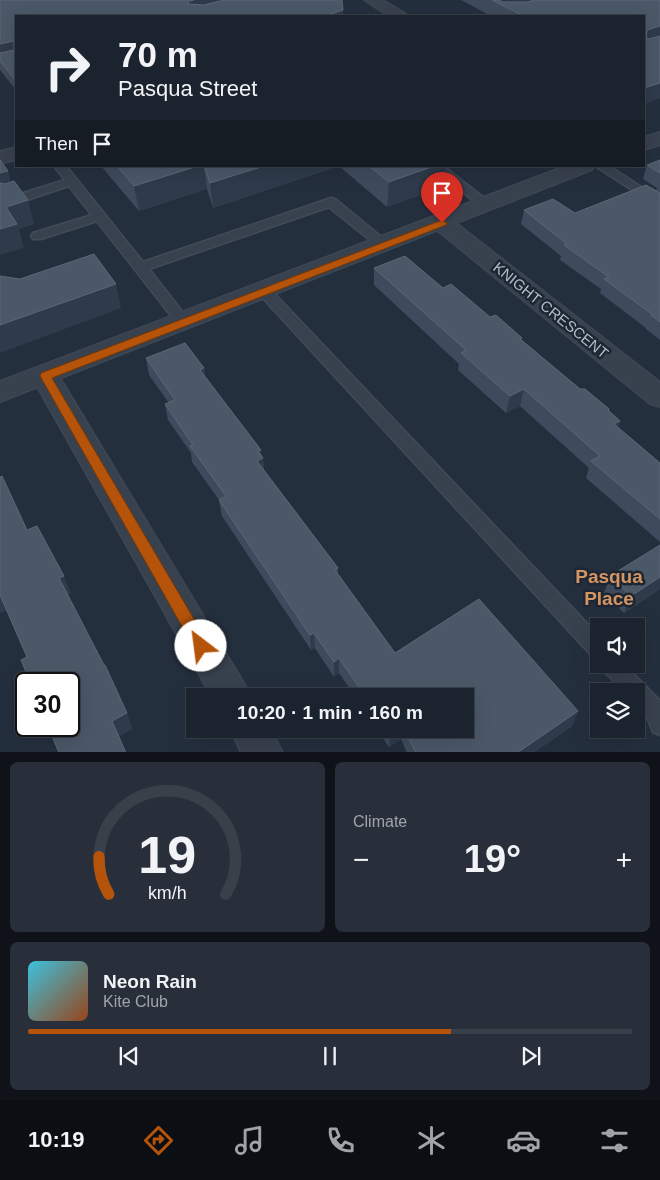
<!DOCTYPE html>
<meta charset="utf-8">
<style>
:root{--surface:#1b232e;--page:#282f3a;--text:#f1f3f6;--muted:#a0a4aa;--line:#39404a;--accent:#b45309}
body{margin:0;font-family:Helvetica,sans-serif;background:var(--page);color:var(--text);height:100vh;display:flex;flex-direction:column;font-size:19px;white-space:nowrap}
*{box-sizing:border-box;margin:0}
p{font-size:16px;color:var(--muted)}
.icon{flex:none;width:28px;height:28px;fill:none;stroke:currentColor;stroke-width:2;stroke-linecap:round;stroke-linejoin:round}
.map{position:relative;height:752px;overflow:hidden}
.drawer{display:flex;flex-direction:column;gap:10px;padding:10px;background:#0f1319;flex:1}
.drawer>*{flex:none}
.top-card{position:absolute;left:15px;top:15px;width:630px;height:152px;border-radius:0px;box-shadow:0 5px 20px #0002,0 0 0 1px var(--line);background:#1b232e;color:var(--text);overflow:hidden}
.fabs{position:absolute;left:590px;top:618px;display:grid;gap:10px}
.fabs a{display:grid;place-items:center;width:55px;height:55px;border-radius:0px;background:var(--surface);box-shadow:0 5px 20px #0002,0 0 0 1px var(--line);font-size:25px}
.speed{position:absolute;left:15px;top:672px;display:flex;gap:10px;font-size:25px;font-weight:700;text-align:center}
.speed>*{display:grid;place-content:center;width:65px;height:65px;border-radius:50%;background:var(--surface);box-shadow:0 5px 20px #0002,0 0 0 1px var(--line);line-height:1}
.speed .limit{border:2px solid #111;border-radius:8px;background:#fff;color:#111}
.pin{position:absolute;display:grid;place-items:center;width:42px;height:42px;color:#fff;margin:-51px -21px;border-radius:50% 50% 50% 0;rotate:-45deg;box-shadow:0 0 5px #0007}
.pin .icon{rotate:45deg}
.me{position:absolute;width:55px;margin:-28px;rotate:330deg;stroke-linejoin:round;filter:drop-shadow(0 0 4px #0008)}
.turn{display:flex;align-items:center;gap:18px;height:105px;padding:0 20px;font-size:22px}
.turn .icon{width:65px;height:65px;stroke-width:2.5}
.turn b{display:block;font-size:35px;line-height:42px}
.then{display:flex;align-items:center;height:48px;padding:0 20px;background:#0003;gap:10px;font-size:19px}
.big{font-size:38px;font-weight:600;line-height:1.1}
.drawer .widget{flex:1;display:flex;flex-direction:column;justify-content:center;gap:8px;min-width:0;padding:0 18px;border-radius:8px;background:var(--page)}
.drawer .dial{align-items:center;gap:0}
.dial svg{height:130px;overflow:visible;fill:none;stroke:var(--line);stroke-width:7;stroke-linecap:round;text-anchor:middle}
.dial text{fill:var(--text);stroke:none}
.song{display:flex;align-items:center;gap:15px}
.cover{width:60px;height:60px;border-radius:8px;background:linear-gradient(135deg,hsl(190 70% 55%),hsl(20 70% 35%))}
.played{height:5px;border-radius:2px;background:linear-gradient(90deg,var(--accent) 70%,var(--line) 70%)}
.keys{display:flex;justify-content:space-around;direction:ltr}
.heat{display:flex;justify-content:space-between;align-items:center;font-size:28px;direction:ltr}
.drawer .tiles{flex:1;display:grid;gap:10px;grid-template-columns:1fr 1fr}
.widget:last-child{grid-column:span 2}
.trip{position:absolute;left:186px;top:688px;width:288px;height:50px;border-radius:0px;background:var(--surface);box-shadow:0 5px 20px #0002,0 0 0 1px var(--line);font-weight:600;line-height:50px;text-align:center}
.tabs{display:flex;height:80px;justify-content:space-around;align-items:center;background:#0b0e12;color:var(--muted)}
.tabs .icon{width:35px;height:35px}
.tabs .current{color:var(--accent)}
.tabs b{font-size:22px;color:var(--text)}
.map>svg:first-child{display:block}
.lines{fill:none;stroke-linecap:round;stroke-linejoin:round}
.service-casing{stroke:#414a57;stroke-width:3}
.minor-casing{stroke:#414a57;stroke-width:2}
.tertiary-casing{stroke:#414a57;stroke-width:2}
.service{fill:#38414e;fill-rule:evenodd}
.minor{fill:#38414e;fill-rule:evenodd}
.tertiary{fill:#38414e;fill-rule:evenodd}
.wall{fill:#3f4b5c}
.shaded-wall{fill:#2f3b4b}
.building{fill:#4b5868;stroke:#5c6777}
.route{fill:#b45309;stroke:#753606}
.labels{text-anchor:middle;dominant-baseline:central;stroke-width:5;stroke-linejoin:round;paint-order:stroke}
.street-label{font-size:15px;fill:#b4bcc9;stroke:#1d2633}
.near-neighbourhood-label{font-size:19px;font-weight:bold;fill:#d59563;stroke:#1d2633}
</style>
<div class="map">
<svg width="660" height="753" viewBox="0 0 660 753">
<rect width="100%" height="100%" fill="#242f3e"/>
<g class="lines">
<defs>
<g id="service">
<path d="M54,166H66L143,262L331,198L335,199L391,245L390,248H380L329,207L149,269L191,323L189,326H179L97,221L41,239H33L31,236L33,233L92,215L69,186L12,205H4L2,202L4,199L65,180Z"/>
<path d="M429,166H443L493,205L487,209L483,208Z"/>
<path d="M595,166H609L660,199V208Z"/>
<path d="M265,288L270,289L599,636V659L592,656L260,295L258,292Z"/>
<path d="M601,664H624L660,701V735L653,732L647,717L636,706V691H623L604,671Z"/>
</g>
<g id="minor">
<path d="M364,0H383L405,13L407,16H388Z"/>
<path d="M16,147V160L0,164V151Z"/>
<path d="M442,216L450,218L660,382V407L650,404L434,228L431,223L434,218Z"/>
<path d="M45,366L55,369L244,683L250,696H211L31,376L35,369Z"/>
<path d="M230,729H271L283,753H241Z"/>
</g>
<g id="tertiary">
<path d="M660,132V145L644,150V137Z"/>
<path d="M565,166H595L592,170L0,402V381Z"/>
</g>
</defs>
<use href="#service" class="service-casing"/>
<use href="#minor" class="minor-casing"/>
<use href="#tertiary" class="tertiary-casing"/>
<use href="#service" class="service"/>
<use href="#minor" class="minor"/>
<use href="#tertiary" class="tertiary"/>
</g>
<g class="wall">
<path d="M0,0L16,16V90L0,70Z"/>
<path d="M461,0H660V98L644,104V16H491Z"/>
<path d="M660,160V340L646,329V328L600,293L601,289L560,260L561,256L521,224L524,210L575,213L656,191L657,188L643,179L647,165Z"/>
<path d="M101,166H447L445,186L387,207L339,166L213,208L207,189L139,211Z"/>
<path d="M374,268L443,288L490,317L522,340L580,389L609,409V411L620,421L618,427L660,463V542L586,478L589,468L520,406L506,413L458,370L459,364L374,285Z"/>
<path d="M146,358L204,368L205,377L261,450V455L263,458L264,470L338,568V574L395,653L578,711L572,726L533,753H407L401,739L389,747L377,729H465V696H355L339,673L334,677L315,648L311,650L222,516L219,500L192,462L191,453L168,420L165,404L169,403L149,375Z"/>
<path d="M660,545V589L624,613L604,593L610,576Z"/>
</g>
<g class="shaded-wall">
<path d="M194,0H245L190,16L188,4L189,1Z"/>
<path d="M500,0H541L510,9L500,4Z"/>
<path d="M343,10V16H331V14Z"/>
<path d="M660,26V39L644,46L647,30Z"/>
<path d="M14,41L16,51L0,59V44Z"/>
<path d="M660,83V98L644,104V88Z"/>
<path d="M198,166H204L207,189L139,211L134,186Z"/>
<path d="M264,166H339L213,208L210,183Z"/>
<path d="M434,166H447L445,186L387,207L389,182Z"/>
<path d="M8,171L14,194L0,202V173Z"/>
<path d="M28,200L34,224L19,229L24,248L0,255V229L6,207Z"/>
<path d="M116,284L121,308L0,353V325Z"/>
<path d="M204,368L206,384L200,370Z"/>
<path d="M524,389L520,406L506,413L510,396Z"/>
<path d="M620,421L615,438L614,424Z"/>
<path d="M261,450V459L263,458L264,474L257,461L258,451Z"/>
<path d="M64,576L71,593L66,596L59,578Z"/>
<path d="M660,577V589L624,613L631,596Z"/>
<path d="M0,595L7,610L0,613Z"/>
<path d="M314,633L315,648L311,650L310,635Z"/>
<path d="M339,658V673L334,677V662Z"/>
<path d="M578,711L572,726L533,753H517Z"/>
<path d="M127,713L133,729L118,737L112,721Z"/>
<path d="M396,729H402L401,739L389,747L390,733Z"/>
</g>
<g class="building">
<path d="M0,0H194L189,1L188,4L204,5L224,0H342L343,10L331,14L335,16H16V81L0,61V53L14,50V41L0,44Z"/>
<path d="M492,0H500L502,2H527L535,0H660V26L647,30L646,37L649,39L660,36V83L644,88V16H524Z"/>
<path d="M0,160L8,171L0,173Z"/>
<path d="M660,160V173L647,165Z"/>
<path d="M117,166H198L134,186Z"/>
<path d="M204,166H264L210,183Z"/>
<path d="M369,166H434L389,182Z"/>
<path d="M14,181L28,200L6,207L17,224L0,229V183L5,184Z"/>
<path d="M646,185L660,193V322L651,315L652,314L604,279L609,277L564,245L567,244L524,210L553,199L575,213Z"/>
<path d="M94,254L116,284L0,325V276L20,279Z"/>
<path d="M405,256L443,288L451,284L490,317L496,315L522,338L520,339L580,389H585L609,409L608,410L620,421L614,424L660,463V519L591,461L600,456L524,389L510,396L461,353L466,350L374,268Z"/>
<path d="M185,343L204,368L200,370L261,450L258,451L263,458L257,461L338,568L335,570L395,653L479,599L578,711L517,753H416L404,729H465V696H365L339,658L334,662L314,633L310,635L219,500L226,496L190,446L193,445L165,404L175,400L146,358Z"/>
<path d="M2,476L27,530L37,526L64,576L59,578L104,665H105L127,713L112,721L126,753H59L48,726H69V684H31L21,660L27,657L0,595V477Z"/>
<path d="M660,545V577L631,596L610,576Z"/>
<path d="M388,729H396L390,733Z"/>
</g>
<path class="route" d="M442,220L447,223L446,225L52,378L207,641L209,646L207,651L201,653L196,651L40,376L41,373Z"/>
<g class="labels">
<g class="street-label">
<text transform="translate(551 310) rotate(39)">KNIGHT CRESCENT</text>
</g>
<g class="near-neighbourhood-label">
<text x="609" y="576">Pasqua<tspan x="609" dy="22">Place</tspan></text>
</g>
</g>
</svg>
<div class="fabs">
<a><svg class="icon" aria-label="sound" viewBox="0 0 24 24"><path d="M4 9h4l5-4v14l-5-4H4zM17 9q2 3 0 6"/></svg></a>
<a><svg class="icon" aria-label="layers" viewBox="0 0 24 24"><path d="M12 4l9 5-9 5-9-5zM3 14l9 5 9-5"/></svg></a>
</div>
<div class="speed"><div class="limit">30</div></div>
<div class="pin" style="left:442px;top:223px;background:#d93025"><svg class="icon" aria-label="arrive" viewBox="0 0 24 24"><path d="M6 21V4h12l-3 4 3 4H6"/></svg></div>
<svg class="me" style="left:201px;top:646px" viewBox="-20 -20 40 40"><circle r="19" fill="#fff"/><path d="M0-13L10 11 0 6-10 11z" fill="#b45309"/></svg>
<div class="trip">10:20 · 1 min · 160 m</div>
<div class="top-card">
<div class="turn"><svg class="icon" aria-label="right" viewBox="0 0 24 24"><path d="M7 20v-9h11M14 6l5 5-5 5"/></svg><div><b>70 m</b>Pasqua Street</div></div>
<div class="then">Then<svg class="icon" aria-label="arrive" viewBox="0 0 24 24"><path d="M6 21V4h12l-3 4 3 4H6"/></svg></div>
</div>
</div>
<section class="drawer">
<div class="tiles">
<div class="widget dial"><svg viewBox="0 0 100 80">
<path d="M14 69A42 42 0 1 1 86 69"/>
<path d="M14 69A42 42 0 0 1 8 46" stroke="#b45309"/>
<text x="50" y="56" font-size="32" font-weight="700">19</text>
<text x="50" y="72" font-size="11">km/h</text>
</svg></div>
<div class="widget"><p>Climate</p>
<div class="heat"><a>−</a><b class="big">19°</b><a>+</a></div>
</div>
<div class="widget">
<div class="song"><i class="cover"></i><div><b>Neon Rain</b><p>Kite Club</p></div></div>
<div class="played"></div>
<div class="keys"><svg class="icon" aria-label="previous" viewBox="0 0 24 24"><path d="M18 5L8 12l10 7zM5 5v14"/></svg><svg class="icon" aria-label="pause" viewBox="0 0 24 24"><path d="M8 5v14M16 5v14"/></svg><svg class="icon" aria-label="next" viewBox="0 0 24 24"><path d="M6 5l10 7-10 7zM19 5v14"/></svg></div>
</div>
</div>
</section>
<nav class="tabs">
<b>10:19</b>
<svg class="icon current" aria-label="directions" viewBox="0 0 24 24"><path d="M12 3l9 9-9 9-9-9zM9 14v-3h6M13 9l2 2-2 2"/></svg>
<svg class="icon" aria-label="music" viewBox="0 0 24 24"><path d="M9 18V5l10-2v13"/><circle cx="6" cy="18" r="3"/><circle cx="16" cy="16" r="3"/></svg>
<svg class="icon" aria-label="phone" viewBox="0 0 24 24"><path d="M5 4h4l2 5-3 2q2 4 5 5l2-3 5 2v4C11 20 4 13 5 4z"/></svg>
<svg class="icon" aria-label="climate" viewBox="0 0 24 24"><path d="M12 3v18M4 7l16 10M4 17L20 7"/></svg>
<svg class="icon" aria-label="car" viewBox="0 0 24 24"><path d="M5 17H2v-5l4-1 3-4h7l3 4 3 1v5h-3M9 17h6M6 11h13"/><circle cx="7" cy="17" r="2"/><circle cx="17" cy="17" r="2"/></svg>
<svg class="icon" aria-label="filters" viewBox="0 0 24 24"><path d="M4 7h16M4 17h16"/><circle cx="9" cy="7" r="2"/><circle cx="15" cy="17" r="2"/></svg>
</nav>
